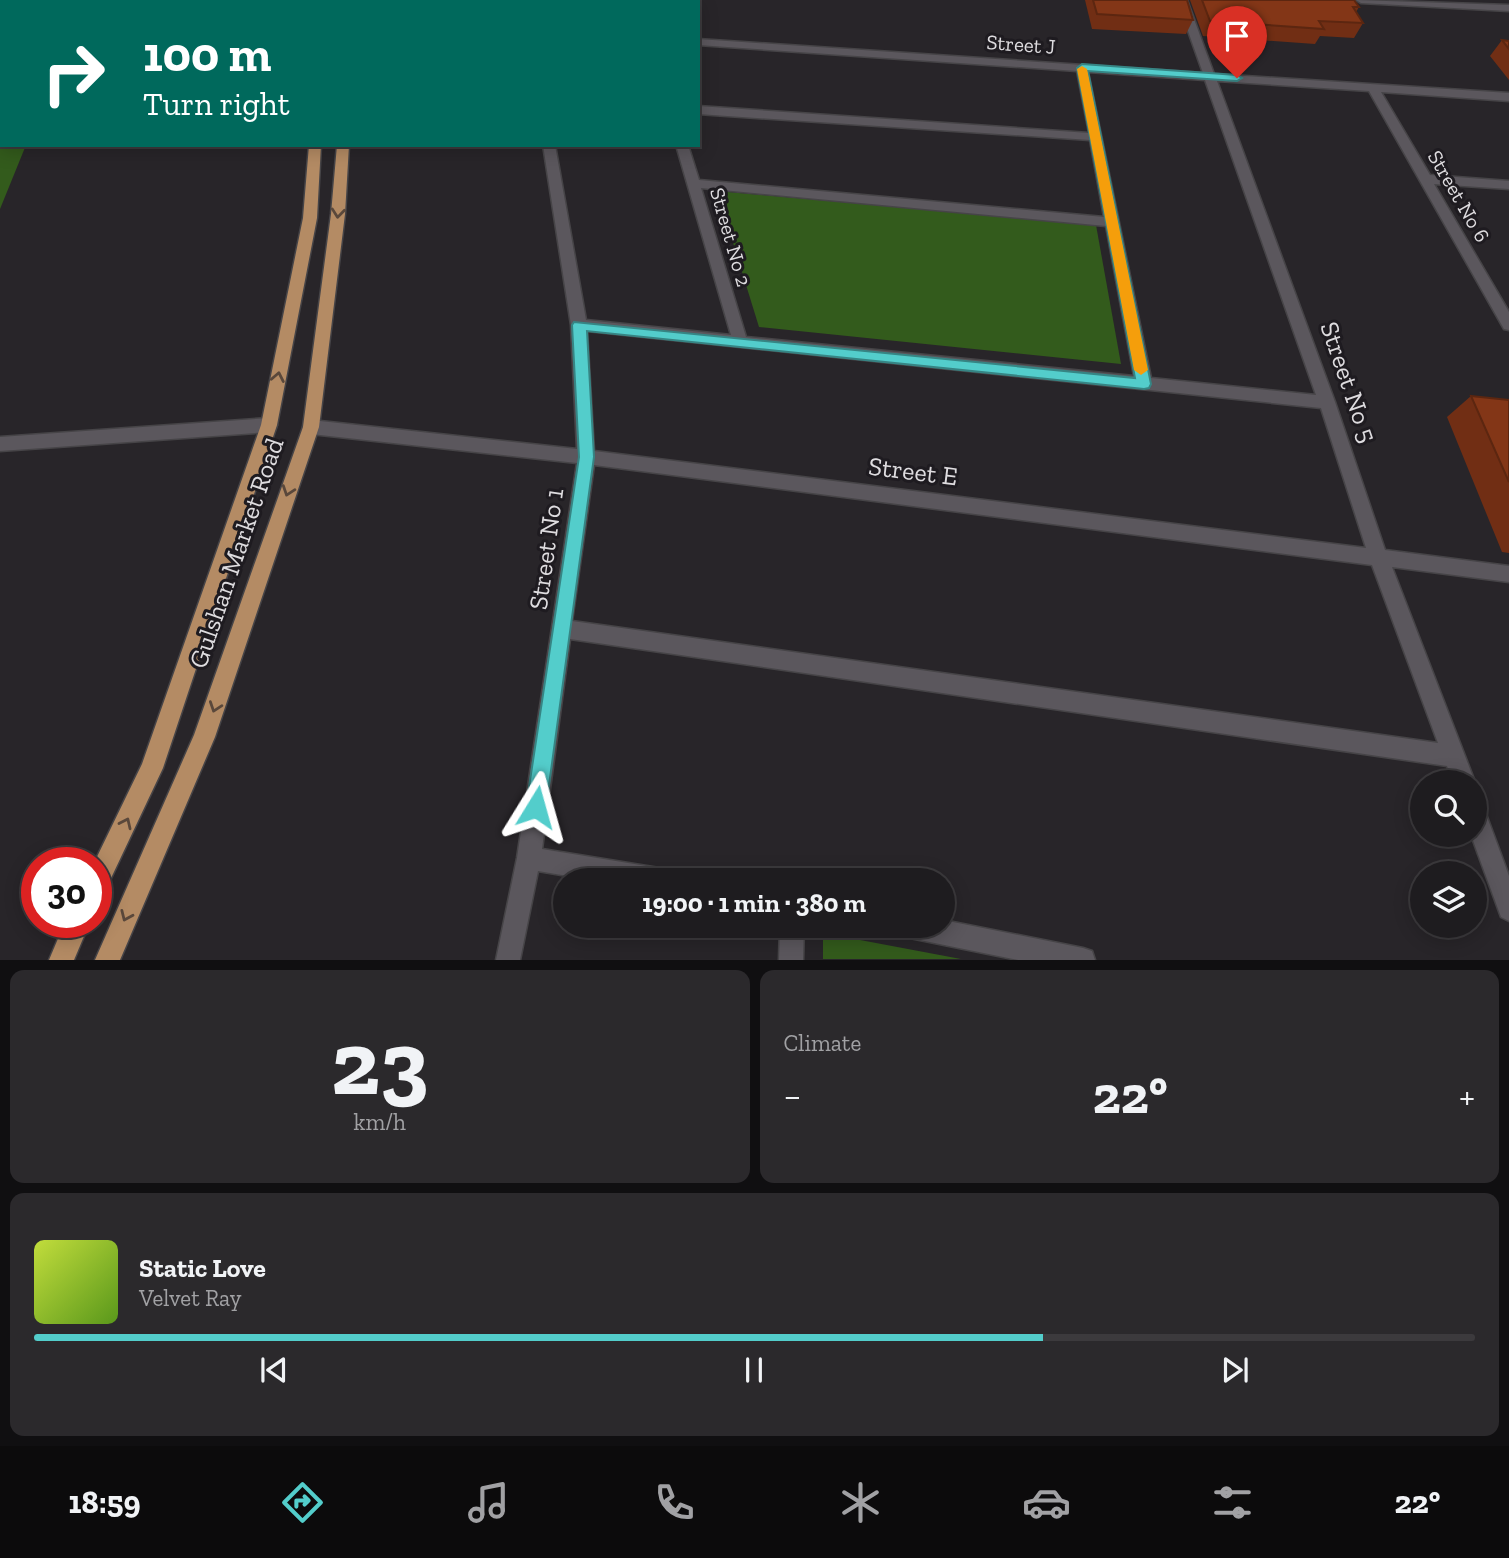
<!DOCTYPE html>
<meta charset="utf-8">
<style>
:root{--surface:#1e1c1f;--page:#2b292c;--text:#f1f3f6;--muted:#a1a1a4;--line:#3c3a3d;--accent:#53cdcb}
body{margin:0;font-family:"Zilla Slab",serif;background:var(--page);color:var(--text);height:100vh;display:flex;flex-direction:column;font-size:26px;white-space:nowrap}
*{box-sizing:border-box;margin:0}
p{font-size:23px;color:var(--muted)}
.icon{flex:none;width:38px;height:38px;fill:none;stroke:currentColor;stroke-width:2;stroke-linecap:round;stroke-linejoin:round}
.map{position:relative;height:960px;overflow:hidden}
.drawer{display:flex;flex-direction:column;gap:10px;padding:10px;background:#100f11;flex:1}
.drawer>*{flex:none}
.hud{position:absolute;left:0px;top:0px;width:700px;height:147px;box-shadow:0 4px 18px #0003,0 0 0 2px var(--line);background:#00695c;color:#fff;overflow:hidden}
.tools{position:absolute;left:1410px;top:770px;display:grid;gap:14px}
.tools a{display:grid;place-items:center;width:77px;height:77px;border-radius:50%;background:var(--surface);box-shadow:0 4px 18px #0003,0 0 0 2px var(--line);font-size:35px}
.speed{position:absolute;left:21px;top:847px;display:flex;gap:14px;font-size:35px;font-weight:700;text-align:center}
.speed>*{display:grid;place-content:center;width:91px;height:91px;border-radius:50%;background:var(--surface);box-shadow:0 4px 18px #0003,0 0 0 2px var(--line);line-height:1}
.speed .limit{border:10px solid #d22;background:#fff;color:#111}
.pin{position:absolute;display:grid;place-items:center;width:60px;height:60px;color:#fff;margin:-72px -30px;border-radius:50% 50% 50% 0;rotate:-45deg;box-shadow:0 0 7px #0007}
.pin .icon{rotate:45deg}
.me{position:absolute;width:77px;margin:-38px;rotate:8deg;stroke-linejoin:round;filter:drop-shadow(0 0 5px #0008)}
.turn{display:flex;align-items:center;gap:24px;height:147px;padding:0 28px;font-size:32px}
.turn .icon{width:91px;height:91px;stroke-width:2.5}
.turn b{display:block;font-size:49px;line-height:60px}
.big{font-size:52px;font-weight:700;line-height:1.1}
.drawer .tile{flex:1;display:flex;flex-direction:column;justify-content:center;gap:10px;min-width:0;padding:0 24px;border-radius:14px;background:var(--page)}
.drawer .dial{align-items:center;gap:0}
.dial b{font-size:91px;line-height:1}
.song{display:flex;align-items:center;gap:21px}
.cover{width:84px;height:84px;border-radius:10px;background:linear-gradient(135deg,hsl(70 70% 55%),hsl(90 70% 35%))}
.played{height:7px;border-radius:4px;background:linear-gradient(90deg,var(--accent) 70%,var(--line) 70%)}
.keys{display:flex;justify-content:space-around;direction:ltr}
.heat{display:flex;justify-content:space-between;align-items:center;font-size:38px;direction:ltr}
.drawer .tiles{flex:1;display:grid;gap:10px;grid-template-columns:1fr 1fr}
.tile:last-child{grid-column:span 2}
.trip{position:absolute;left:553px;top:868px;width:402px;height:70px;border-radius:35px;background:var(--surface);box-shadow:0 4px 18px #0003,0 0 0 2px var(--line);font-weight:700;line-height:70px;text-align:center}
.tabs{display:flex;height:112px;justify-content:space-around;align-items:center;background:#0c0b0c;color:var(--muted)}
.tabs .icon{width:49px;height:49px}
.tabs .on{color:var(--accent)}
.tabs b{font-size:32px;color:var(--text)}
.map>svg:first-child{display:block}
.green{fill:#335b1c}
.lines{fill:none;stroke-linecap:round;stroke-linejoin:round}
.minor-casing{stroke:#464447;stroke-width:3}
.major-casing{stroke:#464447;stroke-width:3}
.minor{fill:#5b575d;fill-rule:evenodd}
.major{fill:#b48b64;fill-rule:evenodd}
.wall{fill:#712e14}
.building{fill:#833617;stroke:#5c2610;stroke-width:2}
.oneway{stroke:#5a483b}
.route{fill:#53cdcb;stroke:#368584;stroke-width:2}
.slow{fill:#f59e0b}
.labels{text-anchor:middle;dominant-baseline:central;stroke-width:6;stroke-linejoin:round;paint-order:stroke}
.far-street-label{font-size:21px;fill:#dedcdf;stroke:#1e1b20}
.street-label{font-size:26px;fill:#dedcdf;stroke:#1e1b20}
</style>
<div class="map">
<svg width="1509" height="960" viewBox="0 0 1509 960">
<rect width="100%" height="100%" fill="#282529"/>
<g class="green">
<path d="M26,145L0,209V147Z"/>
<path d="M717,191L1096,225L1121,364L759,327Z"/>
<path d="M823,933L961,959H823Z"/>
</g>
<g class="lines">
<defs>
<g id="minor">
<path d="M177,0H198L176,2Z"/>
<rect x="513" y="0" width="10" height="2"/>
<path d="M1177,0H1187L1214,74L1509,93V101L1381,92L1430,175L1509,181V189L1434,184L1509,312V330L1504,329L1369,91L1217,81L1335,402L1385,550L1509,566V582L1392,567L1475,782H1453L1447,766L570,639L542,849L659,868L667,872L671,880H591L538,871L520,960H496L517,858L577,463L311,434L305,432L303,427L305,422L311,420L577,449L571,325L543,145H555L586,320L731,335L676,145H688L699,180L1104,217L1090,140L698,114V106L1089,133L1077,71L698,45V39L1203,73ZM1088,72L1205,80L1316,395L1151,378ZM701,188L1106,226L1134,376L746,337ZM587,331L1321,408L1366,548L594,451ZM594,465L1372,565L1438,743L572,621Z"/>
<path d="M1356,0L1509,5V11L1361,3Z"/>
<rect x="0" y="26" width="2" height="6"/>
<path d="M269,418L275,420L277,425L275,430L269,432L0,451V437Z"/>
<path d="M1475,803L1483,806L1509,876V921L1501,917L1471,835H1475Z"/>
<path d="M943,920L1083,948L1092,951L1095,960H1018L910,938L901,935L898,926H943Z"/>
<path d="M780,926H804L803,960H779Z"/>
</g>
<g id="major">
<rect x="308" y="0" width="10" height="2"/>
<path d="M341,0H351L352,2H342Z"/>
<path d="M309,145H321L317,218L277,425L163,768L104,893L96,897L94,863L142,764L261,425L303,218Z"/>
<path d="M337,145H349L345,214L319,427L215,737L120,960H95L194,735L303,427L331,214Z"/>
<path d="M65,922H90L74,960H49Z"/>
</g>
</defs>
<use href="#minor" class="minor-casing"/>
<use href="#major" class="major-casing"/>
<use href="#minor" class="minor"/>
<use href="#major" class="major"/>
</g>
<g class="wall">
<path d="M1085,0H1187L1193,20L1186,34L1092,29Z"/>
<path d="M1190,0H1354L1359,7L1356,12L1363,23L1354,38L1320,36L1315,44L1203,36Z"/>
<path d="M1502,40L1509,41V80L1490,56Z"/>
<path d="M1471,396L1509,400V553L1502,552L1447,417Z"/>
</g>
<g class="building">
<path d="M1093,0H1187L1193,20L1097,14Z"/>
<path d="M1202,0H1354L1359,7H1353L1363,23L1319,21L1324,29L1210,21Z"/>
<path d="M1502,40L1509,41V49Z"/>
<path d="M1471,396L1509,400V482Z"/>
</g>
<defs><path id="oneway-chevron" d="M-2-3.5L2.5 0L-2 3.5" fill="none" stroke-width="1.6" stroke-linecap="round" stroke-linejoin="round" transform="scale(1.75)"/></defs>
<g class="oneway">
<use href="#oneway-chevron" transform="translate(338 213) rotate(96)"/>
<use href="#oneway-chevron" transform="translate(278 377) rotate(-79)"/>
<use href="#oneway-chevron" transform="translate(288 491) rotate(109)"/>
<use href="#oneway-chevron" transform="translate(215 707) rotate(109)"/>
<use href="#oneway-chevron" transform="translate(126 823) rotate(-65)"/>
<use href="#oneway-chevron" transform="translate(126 916) rotate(114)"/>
</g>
<path class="route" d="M1082,64L1237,75L1242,78L1237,81L1088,71L1151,384L1149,388L1144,389L587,331L594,457L546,807L543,814L536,817L529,814L526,807L579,457L572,325L574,322L1135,378L1077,68Z"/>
<path class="slow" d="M1082,66L1087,69L1148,370L1141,375L1134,370L1077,69Z"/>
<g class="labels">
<g class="far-street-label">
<text transform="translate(1021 44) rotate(4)">Street J</text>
<text transform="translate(1459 196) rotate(60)">Street No 6</text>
<text transform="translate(731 237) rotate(74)">Street No 2</text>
</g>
<g class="street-label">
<text transform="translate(1349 382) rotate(71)">Street No 5</text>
<text transform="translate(913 471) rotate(7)">Street E</text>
<text transform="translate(546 549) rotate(-82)">Street No 1</text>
<text transform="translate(236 553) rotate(-71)">Gulshan Market Road</text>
</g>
</g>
</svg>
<div class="tools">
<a><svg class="icon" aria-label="search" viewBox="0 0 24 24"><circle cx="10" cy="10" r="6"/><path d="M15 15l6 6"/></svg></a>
<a><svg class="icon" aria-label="layers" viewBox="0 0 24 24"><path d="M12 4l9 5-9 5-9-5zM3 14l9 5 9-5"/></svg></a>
</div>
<div class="speed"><div class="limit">30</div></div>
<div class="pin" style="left:1237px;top:78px;background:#d93025"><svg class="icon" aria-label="arrive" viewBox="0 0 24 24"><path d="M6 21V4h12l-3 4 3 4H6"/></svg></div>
<svg class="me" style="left:536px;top:807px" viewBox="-20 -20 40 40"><path d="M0-17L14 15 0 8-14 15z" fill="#53cdcb" stroke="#fff" stroke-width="4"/></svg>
<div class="trip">19:00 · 1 min · 380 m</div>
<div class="hud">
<div class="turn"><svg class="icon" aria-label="right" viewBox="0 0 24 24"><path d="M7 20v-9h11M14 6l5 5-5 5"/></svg><div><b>100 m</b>Turn right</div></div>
</div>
</div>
<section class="drawer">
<div class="tiles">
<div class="tile dial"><b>23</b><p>km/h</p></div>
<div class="tile"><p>Climate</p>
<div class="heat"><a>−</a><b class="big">22°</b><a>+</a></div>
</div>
<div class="tile">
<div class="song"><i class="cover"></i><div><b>Static Love</b><p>Velvet Ray</p></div></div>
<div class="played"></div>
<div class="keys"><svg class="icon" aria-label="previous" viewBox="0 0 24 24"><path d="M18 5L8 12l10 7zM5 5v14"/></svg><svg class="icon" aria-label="pause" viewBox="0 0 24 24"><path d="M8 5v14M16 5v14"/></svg><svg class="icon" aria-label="next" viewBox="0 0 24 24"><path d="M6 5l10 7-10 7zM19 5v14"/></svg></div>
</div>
</div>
</section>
<nav class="tabs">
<b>18:59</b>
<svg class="icon on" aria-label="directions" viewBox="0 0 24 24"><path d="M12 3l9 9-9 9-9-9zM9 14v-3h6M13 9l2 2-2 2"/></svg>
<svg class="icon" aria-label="music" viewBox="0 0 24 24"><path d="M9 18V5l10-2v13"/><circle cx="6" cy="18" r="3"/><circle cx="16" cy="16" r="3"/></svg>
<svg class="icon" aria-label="phone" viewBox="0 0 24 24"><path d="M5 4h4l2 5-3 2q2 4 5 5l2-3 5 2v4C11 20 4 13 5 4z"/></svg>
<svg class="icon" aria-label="climate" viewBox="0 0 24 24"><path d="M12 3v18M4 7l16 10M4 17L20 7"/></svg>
<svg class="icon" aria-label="car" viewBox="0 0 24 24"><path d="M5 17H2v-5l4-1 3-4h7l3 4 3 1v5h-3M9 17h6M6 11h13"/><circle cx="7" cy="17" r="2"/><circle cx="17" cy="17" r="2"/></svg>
<svg class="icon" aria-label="filters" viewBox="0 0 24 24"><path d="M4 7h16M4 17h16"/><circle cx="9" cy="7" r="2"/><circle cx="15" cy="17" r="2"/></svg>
<b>22°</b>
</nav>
